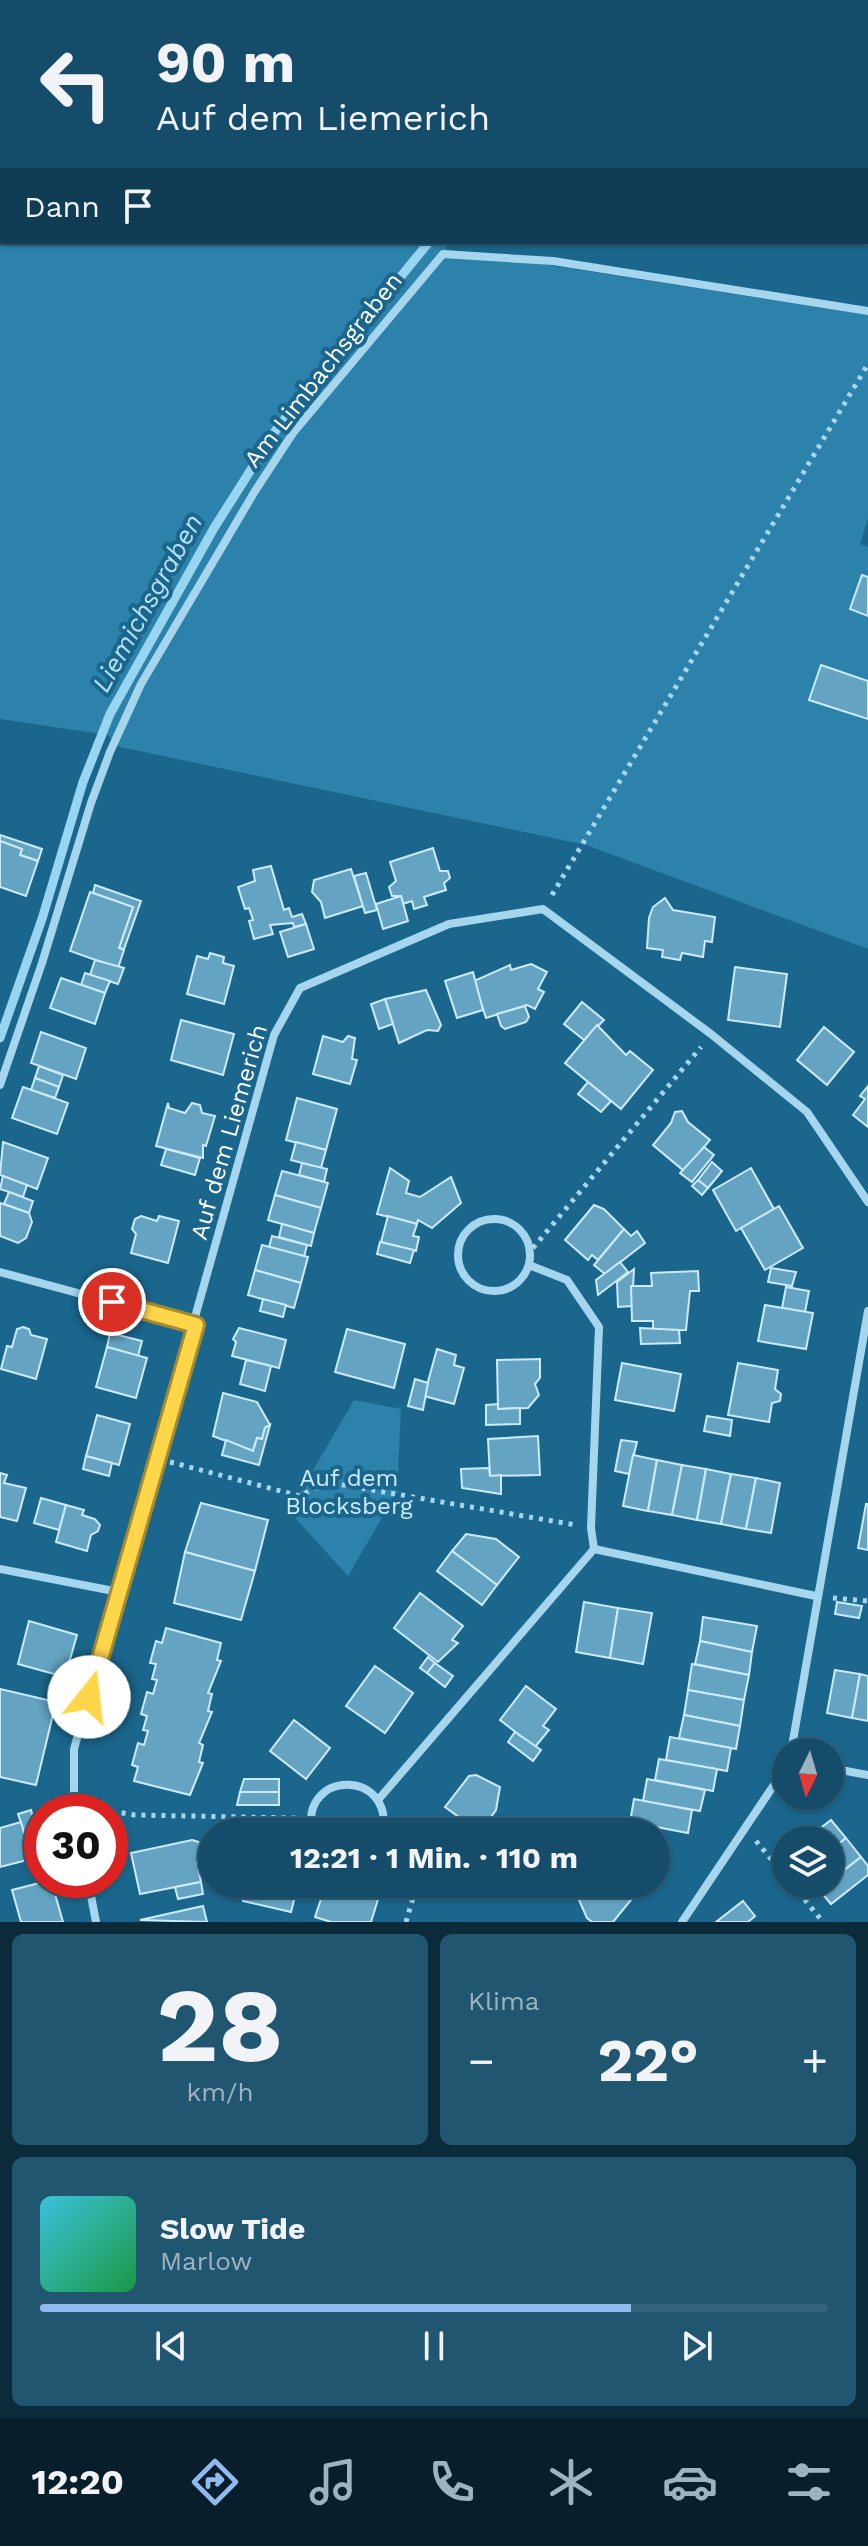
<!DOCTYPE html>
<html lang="de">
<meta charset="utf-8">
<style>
:root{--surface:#144c69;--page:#215671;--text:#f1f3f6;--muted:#9db4c0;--line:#33637d;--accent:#90b9f0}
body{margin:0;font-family:"Work Sans",sans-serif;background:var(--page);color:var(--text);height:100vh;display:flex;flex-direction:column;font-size:30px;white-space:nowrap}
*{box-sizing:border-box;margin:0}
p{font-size:26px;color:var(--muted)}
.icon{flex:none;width:44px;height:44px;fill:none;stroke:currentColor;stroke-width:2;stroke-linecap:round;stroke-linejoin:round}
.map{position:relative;height:1922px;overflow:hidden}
.drawer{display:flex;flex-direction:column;gap:12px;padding:12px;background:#0b2a3a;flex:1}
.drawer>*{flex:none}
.guide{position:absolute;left:0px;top:0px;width:868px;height:244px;box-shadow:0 2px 6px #0004,0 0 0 2px var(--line);background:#144c69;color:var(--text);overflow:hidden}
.needle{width:52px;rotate:185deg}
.controls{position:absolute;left:772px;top:1738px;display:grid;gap:16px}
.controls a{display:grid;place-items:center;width:72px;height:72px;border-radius:50%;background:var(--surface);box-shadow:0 2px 6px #0004,0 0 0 2px var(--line);font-size:40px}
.speed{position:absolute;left:24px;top:1794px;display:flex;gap:16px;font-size:40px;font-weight:700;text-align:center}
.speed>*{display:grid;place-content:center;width:104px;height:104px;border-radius:50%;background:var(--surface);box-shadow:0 2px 6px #0004,0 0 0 2px var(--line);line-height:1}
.speed .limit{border:12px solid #d22;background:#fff;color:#111}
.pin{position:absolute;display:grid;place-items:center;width:68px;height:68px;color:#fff;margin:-34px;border:4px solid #fff;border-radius:50%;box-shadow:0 2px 8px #0007}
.me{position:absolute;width:88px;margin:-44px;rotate:16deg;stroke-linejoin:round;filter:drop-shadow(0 0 6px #0008)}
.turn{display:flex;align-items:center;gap:28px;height:168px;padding:0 24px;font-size:36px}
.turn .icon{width:104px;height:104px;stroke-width:2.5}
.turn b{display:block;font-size:56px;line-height:68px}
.then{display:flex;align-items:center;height:76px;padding:0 24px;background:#0003;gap:16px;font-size:30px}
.big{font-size:60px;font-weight:700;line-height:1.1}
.drawer .widget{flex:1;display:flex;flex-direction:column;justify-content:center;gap:12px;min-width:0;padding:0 28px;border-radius:12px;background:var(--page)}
.drawer .dial{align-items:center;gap:0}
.dial b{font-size:104px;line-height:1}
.song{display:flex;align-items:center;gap:24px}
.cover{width:96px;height:96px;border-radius:12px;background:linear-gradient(135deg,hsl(190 70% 55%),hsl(140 70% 35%))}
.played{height:8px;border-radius:4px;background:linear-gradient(90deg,var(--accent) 75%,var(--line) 75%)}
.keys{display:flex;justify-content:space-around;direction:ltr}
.heat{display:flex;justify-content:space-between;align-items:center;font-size:44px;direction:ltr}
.drawer .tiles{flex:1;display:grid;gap:12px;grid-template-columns:1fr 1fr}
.widget:last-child{grid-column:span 2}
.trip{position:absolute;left:198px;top:1818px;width:472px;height:80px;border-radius:40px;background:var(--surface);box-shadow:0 2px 6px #0004,0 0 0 2px var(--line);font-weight:700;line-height:80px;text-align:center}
.dock{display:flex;height:128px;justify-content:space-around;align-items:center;background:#081e2a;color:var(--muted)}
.dock .icon{width:56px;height:56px}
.dock .selected{color:var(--accent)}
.dock b{font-size:36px;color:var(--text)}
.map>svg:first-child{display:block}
.green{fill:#2c82aa}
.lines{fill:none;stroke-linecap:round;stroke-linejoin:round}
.stream{stroke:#98d5f0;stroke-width:9}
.building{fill:#64a4c2;stroke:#cbebfa;stroke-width:2}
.path{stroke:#a5d6ee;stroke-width:5;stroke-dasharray:4 6;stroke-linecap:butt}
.minor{stroke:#a5d6ee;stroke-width:8}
.route-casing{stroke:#a68a30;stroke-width:20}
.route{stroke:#ffd54a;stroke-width:14}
.labels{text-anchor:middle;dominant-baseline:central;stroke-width:8;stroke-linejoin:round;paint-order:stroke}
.street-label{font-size:24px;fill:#fff;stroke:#1a668c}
.park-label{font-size:24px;fill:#cbebfa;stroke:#1a668c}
.water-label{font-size:26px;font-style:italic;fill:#b5e1f6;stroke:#1a668c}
</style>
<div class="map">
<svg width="868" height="1922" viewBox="0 0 868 1922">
<rect width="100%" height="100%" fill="#1a668c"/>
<g class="green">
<path d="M0,0H557L2,2V242H447L445,249L868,315V519L860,544L868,547V949L586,845L120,747L108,735L0,719Z"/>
<path d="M354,1400L401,1409L397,1492L348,1576L289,1511Z"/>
</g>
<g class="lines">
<g class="stream">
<path d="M866,35H868"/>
<path d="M0,1038L42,919L83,782L110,714L214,528L278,427L429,242"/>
</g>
</g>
<g class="building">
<path d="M862,575L868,577V616L850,609Z"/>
<path d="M821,665L868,681V719L809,700Z"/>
<path d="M0,835L42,849L38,861L20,855L22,849L0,841Z"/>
<path d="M0,841L22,849L20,855L38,861L26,896L0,887Z"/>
<path d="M433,848L440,871H448L450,878L444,883L446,890L424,897L427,905L414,909L412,901L403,904L401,896H392L389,887L396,881L390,862Z"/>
<path d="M271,866L284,910L289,908L292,917L302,914L306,924L294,927L293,923L270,925L273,934L254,939L249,921L253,920L249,908L245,909L238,887L255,881L253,870Z"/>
<path d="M351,869L363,906L325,918L321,902L312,892L314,880Z"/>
<path d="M366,873L377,910L365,913L354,876Z"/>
<path d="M95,885L141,901L124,949L119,948L133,907L93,893Z"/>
<path d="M90,892L133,907L119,948L124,950L118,968L70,951Z"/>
<path d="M401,896L408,921L383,929L376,904Z"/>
<path d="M665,898L673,910L715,917L712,942L705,941L703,957L682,953L680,960L662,957L663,950L647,948L649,918L653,907Z"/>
<path d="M306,924L314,949L288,957L280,932Z"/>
<path d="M210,953L224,957L223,963L234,966L224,1004L187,994L197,956L208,959Z"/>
<path d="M95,960L124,968L118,984L90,975Z"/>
<path d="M531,964L547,972L538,989L544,992L535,1009L527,1005L486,1018L474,981L510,965L511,970Z"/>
<path d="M735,967L787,974L780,1027L728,1020Z"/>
<path d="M473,972L483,1010L457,1018L445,981Z"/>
<path d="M85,973L110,981L105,993L81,985Z"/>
<path d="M61,978L105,993L95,1024L50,1008Z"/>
<path d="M426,990L441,1025L438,1031L427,1030L399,1043L385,999Z"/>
<path d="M385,999L393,1024L379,1029L371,1004Z"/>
<path d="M582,1002L604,1020L584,1040L564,1024Z"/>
<path d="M525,1006L529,1017L526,1022L505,1029L501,1026L497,1014Z"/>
<path d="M181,1020L234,1034L223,1075L171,1060Z"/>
<path d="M597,1025L626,1055L630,1051L653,1070L621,1109L565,1063Z"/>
<path d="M824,1027L854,1052L827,1085L797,1060Z"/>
<path d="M41,1032L86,1048L76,1079L31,1063Z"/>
<path d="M323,1036L343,1042L348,1036L355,1038L352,1059L357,1060L350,1084L313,1074Z"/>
<path d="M39,1066L63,1075L59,1087L35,1078Z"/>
<path d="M35,1078L59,1087L55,1098L31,1090Z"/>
<path d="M588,1082L611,1101L601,1112L578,1094Z"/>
<path d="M868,1086V1127L853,1115L865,1099L860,1096Z"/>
<path d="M23,1087L68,1103L57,1134L12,1118Z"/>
<path d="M297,1098L337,1109L326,1150L286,1140Z"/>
<path d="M168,1103L169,1108L185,1113L192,1103L200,1105L202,1113L215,1116L206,1146L203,1145V1158L156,1146Z"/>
<path d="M682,1111L688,1122L710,1140L684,1171L653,1145L671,1123L675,1112Z"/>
<path d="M3,1142L48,1158L37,1189L0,1175Z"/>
<path d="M296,1142L326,1150L321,1168L291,1160Z"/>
<path d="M704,1147L714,1155L692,1182L680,1173Z"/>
<path d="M166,1149L200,1158L195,1175L161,1165Z"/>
<path d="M712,1162L722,1171L708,1188L698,1180Z"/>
<path d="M302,1163L327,1169L324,1182L299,1175Z"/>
<path d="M390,1168L409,1181L406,1193L420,1197L451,1177L461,1203L432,1228L418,1220L417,1224L377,1214Z"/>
<path d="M751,1168L774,1209L736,1231L713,1190Z"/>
<path d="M282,1171L328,1183L321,1208L275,1195Z"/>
<path d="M3,1176L27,1185L23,1197L0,1189Z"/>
<path d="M698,1180L708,1188L702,1195L692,1186Z"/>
<path d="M9,1192L33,1201L29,1213L4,1204Z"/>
<path d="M275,1195L321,1208L314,1233L268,1220Z"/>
<path d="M0,1203L29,1213L32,1222L26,1238L18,1243L0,1236Z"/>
<path d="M594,1205L604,1209L624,1229L598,1260L592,1255L588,1260L565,1240Z"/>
<path d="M779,1206L803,1248L765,1270L741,1228Z"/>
<path d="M141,1216L157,1221L159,1216L179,1221L168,1263L131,1253L136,1234L132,1229L135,1219Z"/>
<path d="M388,1216L417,1224L413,1236L419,1237L416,1251L381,1242Z"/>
<path d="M282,1224L314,1233L311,1246L279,1237Z"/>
<path d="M624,1229L631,1236L637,1231L645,1243L605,1274L594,1265Z"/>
<path d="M272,1236L307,1245L304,1257L269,1247Z"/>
<path d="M380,1242L414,1250L410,1263L377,1254Z"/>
<path d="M262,1245L308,1257L301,1283L255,1270Z"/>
<path d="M620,1262L628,1272L598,1295L596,1280Z"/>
<path d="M771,1268L796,1272L792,1286L768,1282Z"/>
<path d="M634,1269L632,1306L618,1307L617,1282Z"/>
<path d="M255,1270L301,1283L294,1308L248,1295Z"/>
<path d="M698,1271L699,1291H690L686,1330L653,1331V1321H632L631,1286H652L651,1273Z"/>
<path d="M786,1287L809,1291L805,1312L782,1308Z"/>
<path d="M263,1299L286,1305L283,1317L260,1311Z"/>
<path d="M765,1305L813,1313L806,1349L758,1341Z"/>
<path d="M23,1327L29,1329L31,1335L47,1339L36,1379L1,1369L7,1346L12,1347L17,1329Z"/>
<path d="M239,1328L286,1340L279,1368L232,1356L236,1342L233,1339Z"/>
<path d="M640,1328L679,1330L680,1343L641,1344Z"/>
<path d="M347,1329L405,1344L394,1388L335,1372Z"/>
<path d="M110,1333L142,1341L138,1356L107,1347Z"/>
<path d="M107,1347L147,1358L136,1398L96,1387Z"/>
<path d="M437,1349L456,1355L454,1365L464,1368L454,1404L424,1396Z"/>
<path d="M540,1359V1378L535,1384L539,1395L528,1408L498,1409L497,1360Z"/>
<path d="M246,1360L271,1366L265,1391L240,1384Z"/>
<path d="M622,1363L681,1374L674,1411L615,1400Z"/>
<path d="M738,1363L778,1370L775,1389L781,1394L780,1401L772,1403L769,1422L728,1415Z"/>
<path d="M415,1379L428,1383L423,1410L408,1406Z"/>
<path d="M223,1393L257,1402L270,1425L265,1428L262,1439L257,1438L253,1451L213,1436Z"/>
<path d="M498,1404V1409L520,1408V1424L486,1425V1405Z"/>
<path d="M97,1415L130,1424L119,1465L86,1456Z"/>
<path d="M707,1416L732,1420L730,1436L704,1431Z"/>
<path d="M270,1425L259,1465L222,1455L226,1440L253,1451L257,1438L262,1439L265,1428Z"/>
<path d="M538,1436L540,1475L490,1476L488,1439Z"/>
<path d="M621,1440L637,1442L629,1474L615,1471Z"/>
<path d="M633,1455L657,1460L648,1511L623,1506Z"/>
<path d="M86,1456L112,1463L109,1476L83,1469Z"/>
<path d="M657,1460L682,1465L672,1515L648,1511Z"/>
<path d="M682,1465L706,1469L697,1520L672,1515Z"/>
<path d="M489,1468L490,1476L501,1475V1494L462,1488L461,1469Z"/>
<path d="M706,1469L731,1474L721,1524L697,1520Z"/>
<path d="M0,1473L7,1475L4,1483L26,1488L17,1521L0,1517Z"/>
<path d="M731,1474L756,1478L746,1529L721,1524Z"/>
<path d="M756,1478L780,1483L771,1533L746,1529Z"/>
<path d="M41,1498L66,1505L59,1530L34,1523Z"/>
<path d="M201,1503L268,1520L255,1571L185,1552Z"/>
<path d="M866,1504H868V1550L858,1548Z"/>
<path d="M66,1505L84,1510L82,1515L95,1519L100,1525L98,1531L91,1535L87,1551L56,1542Z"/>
<path d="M466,1534L496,1539L519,1557L497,1585L452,1551Z"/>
<path d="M452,1551L497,1585L482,1605L437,1571Z"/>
<path d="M185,1552L255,1571L241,1620L174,1603Z"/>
<path d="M420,1593L463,1626L452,1640L458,1643L438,1662L394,1628Z"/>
<path d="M584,1602L618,1608L610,1658L576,1652Z"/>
<path d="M837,1602L862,1606L859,1618L835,1614Z"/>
<path d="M618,1608L652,1613L643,1664L610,1658Z"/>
<path d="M703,1617L757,1626L752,1652L700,1641Z"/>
<path d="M29,1621L77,1635L65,1677L18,1664Z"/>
<path d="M166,1628L221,1643L217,1660L221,1661L208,1693L212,1694L208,1711L212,1712L199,1743L203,1745L199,1762L203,1763L190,1795L134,1781L138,1767L132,1765L138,1743L144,1745L148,1731L143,1730L147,1716L141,1714L147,1692L153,1694L157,1680L152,1679L156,1664L150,1663L156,1641L162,1643Z"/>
<path d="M700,1641L752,1652L749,1675L695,1664Z"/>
<path d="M428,1657L435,1663L427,1673L420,1668Z"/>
<path d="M435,1663L453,1676L445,1687L427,1673Z"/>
<path d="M692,1664L749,1675L744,1700L688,1690Z"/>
<path d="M375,1666L413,1693L385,1733L346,1706Z"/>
<path d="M835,1670L860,1674L852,1718L827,1713Z"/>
<path d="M860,1674L868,1676V1721L852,1718Z"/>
<path d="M526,1686L556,1709L543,1726L549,1730L535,1747L500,1720Z"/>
<path d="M0,1689L56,1702L36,1785L0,1777Z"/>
<path d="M688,1690L744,1700L740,1726L684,1715Z"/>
<path d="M684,1715L740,1726L736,1749L679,1738Z"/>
<path d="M294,1720L330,1748L306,1779L270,1751Z"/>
<path d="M515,1732L541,1750L533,1761L508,1742Z"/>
<path d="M670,1737L731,1748L727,1771L666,1760Z"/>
<path d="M659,1759L717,1769L713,1791L655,1780Z"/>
<path d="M476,1775L500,1787L496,1810L480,1832H449L460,1818L445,1807L469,1776Z"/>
<path d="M244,1779H279V1792H240Z"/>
<path d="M647,1779L705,1790L700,1811L643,1801Z"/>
<path d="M240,1792H279V1805H237Z"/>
<path d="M634,1799L692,1810L688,1833L630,1822Z"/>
<path d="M31,1810L36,1828L24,1832L18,1814Z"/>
<path d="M831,1820L846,1838L830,1851V1840H805Z"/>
<path d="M243,1821L279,1822V1832H243Z"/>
<path d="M21,1822L31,1859L0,1867V1828Z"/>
<path d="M846,1838L861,1857L830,1881V1851Z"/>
<path d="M192,1840L199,1842L203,1858L197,1863L201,1882L140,1894L131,1853Z"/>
<path d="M861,1857L868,1866V1875L831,1904L819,1890Z"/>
<path d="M51,1880L63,1922H21L12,1890Z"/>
<path d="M201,1882L203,1894L178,1899L175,1887Z"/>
<path d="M247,1884H298L291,1912L243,1901Z"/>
<path d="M326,1884H352L380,1893L371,1922H331L315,1917Z"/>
<path d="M582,1884H644L613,1922H592L587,1918L575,1891Z"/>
<path d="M743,1901L755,1916L748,1922H716Z"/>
<path d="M203,1906L207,1922L140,1920Z"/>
</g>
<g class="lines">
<g class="path">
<path d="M552,2V0"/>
<path d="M552,895L868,364"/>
<path d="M533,1248L701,1047"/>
<path d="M170,1462L300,1496L326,1482L576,1525"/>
<path d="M833,1598L868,1601"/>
<path d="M92,1808L135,1815L297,1818"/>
<path d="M756,1841L786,1877"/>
<path d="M792,1884L823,1922"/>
<path d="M406,1922L417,1884"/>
</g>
<g class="minor">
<path d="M45,2L46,0"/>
<path d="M0,192L2,183"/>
<path d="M0,1085L42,963L91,803L110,752L141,684L255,491L293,433L443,254L553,261L868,311"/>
<circle cx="494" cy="1255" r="36"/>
<path d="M0,1272L196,1325"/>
<path d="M594,1549L816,1596"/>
<path d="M0,1569L119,1592"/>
<path d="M791,1752L868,1311"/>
<path d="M830,1768L868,1775"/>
<path d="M378,1800L594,1549L591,1528L599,1327L567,1280L529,1265"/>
<path d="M74,1812V1749L274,1035L300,988L449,924L543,909L711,1034L807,1112L868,1202"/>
<path d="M312,1832C300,1770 393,1768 383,1832"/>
<path d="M88,1880L96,1922"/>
<path d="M682,1922L786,1767"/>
</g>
</g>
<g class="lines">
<defs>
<path id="route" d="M89,1697L196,1325L112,1302"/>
</defs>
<use href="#route" class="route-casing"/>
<use href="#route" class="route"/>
</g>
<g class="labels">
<g class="street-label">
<text transform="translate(323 370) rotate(-52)">Am Limbachsgraben</text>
<text transform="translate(229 1132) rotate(-74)">Auf dem Liemerich</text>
</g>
<g class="park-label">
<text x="349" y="1478">Auf dem<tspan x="349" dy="28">Blocksberg</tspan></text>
</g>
<g class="water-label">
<text transform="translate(147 603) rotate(-61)">Liemichsgraben</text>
</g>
</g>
</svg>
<div class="controls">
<a><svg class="needle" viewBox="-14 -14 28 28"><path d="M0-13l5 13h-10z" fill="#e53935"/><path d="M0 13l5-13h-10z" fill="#9db4c0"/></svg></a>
<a><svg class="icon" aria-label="layers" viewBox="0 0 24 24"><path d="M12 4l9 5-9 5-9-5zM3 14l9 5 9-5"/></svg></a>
</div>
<div class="speed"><div class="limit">30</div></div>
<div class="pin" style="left:112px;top:1302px;background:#d93025"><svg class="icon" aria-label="arrive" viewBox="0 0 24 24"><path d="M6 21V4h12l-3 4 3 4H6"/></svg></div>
<svg class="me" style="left:89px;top:1697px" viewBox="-20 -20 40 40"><circle r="19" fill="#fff"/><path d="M0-13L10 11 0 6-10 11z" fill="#ffd54a"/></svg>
<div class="trip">12:21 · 1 Min. · 110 m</div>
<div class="guide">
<div class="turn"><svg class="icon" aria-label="left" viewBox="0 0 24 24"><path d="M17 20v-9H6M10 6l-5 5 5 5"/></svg><div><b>90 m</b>Auf dem Liemerich</div></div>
<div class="then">Dann<svg class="icon" aria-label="arrive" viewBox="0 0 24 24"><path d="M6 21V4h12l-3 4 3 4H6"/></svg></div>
</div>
</div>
<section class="drawer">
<div class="tiles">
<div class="widget dial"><b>28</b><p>km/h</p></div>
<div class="widget"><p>Klima</p>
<div class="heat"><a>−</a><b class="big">22°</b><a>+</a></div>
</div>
<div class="widget">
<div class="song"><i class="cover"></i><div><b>Slow Tide</b><p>Marlow</p></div></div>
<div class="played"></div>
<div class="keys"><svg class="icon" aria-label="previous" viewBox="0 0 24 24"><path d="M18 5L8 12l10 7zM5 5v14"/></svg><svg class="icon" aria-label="pause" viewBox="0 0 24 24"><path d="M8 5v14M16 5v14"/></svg><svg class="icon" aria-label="next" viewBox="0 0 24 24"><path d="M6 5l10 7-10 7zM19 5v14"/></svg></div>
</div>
</div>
</section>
<nav class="dock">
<b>12:20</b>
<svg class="icon selected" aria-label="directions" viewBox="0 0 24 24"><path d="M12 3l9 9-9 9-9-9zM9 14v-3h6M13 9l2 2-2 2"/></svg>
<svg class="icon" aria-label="music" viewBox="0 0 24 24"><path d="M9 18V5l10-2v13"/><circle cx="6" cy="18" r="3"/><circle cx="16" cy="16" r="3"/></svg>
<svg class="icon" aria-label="phone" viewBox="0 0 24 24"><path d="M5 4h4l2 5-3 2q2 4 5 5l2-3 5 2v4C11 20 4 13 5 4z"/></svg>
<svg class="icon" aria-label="climate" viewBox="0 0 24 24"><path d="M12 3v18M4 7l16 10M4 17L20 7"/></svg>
<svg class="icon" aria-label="car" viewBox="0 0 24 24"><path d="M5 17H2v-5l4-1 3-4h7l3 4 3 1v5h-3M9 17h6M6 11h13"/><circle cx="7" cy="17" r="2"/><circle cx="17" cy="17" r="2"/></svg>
<svg class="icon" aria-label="filters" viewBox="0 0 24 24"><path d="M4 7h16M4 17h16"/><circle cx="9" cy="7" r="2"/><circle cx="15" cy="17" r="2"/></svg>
</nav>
